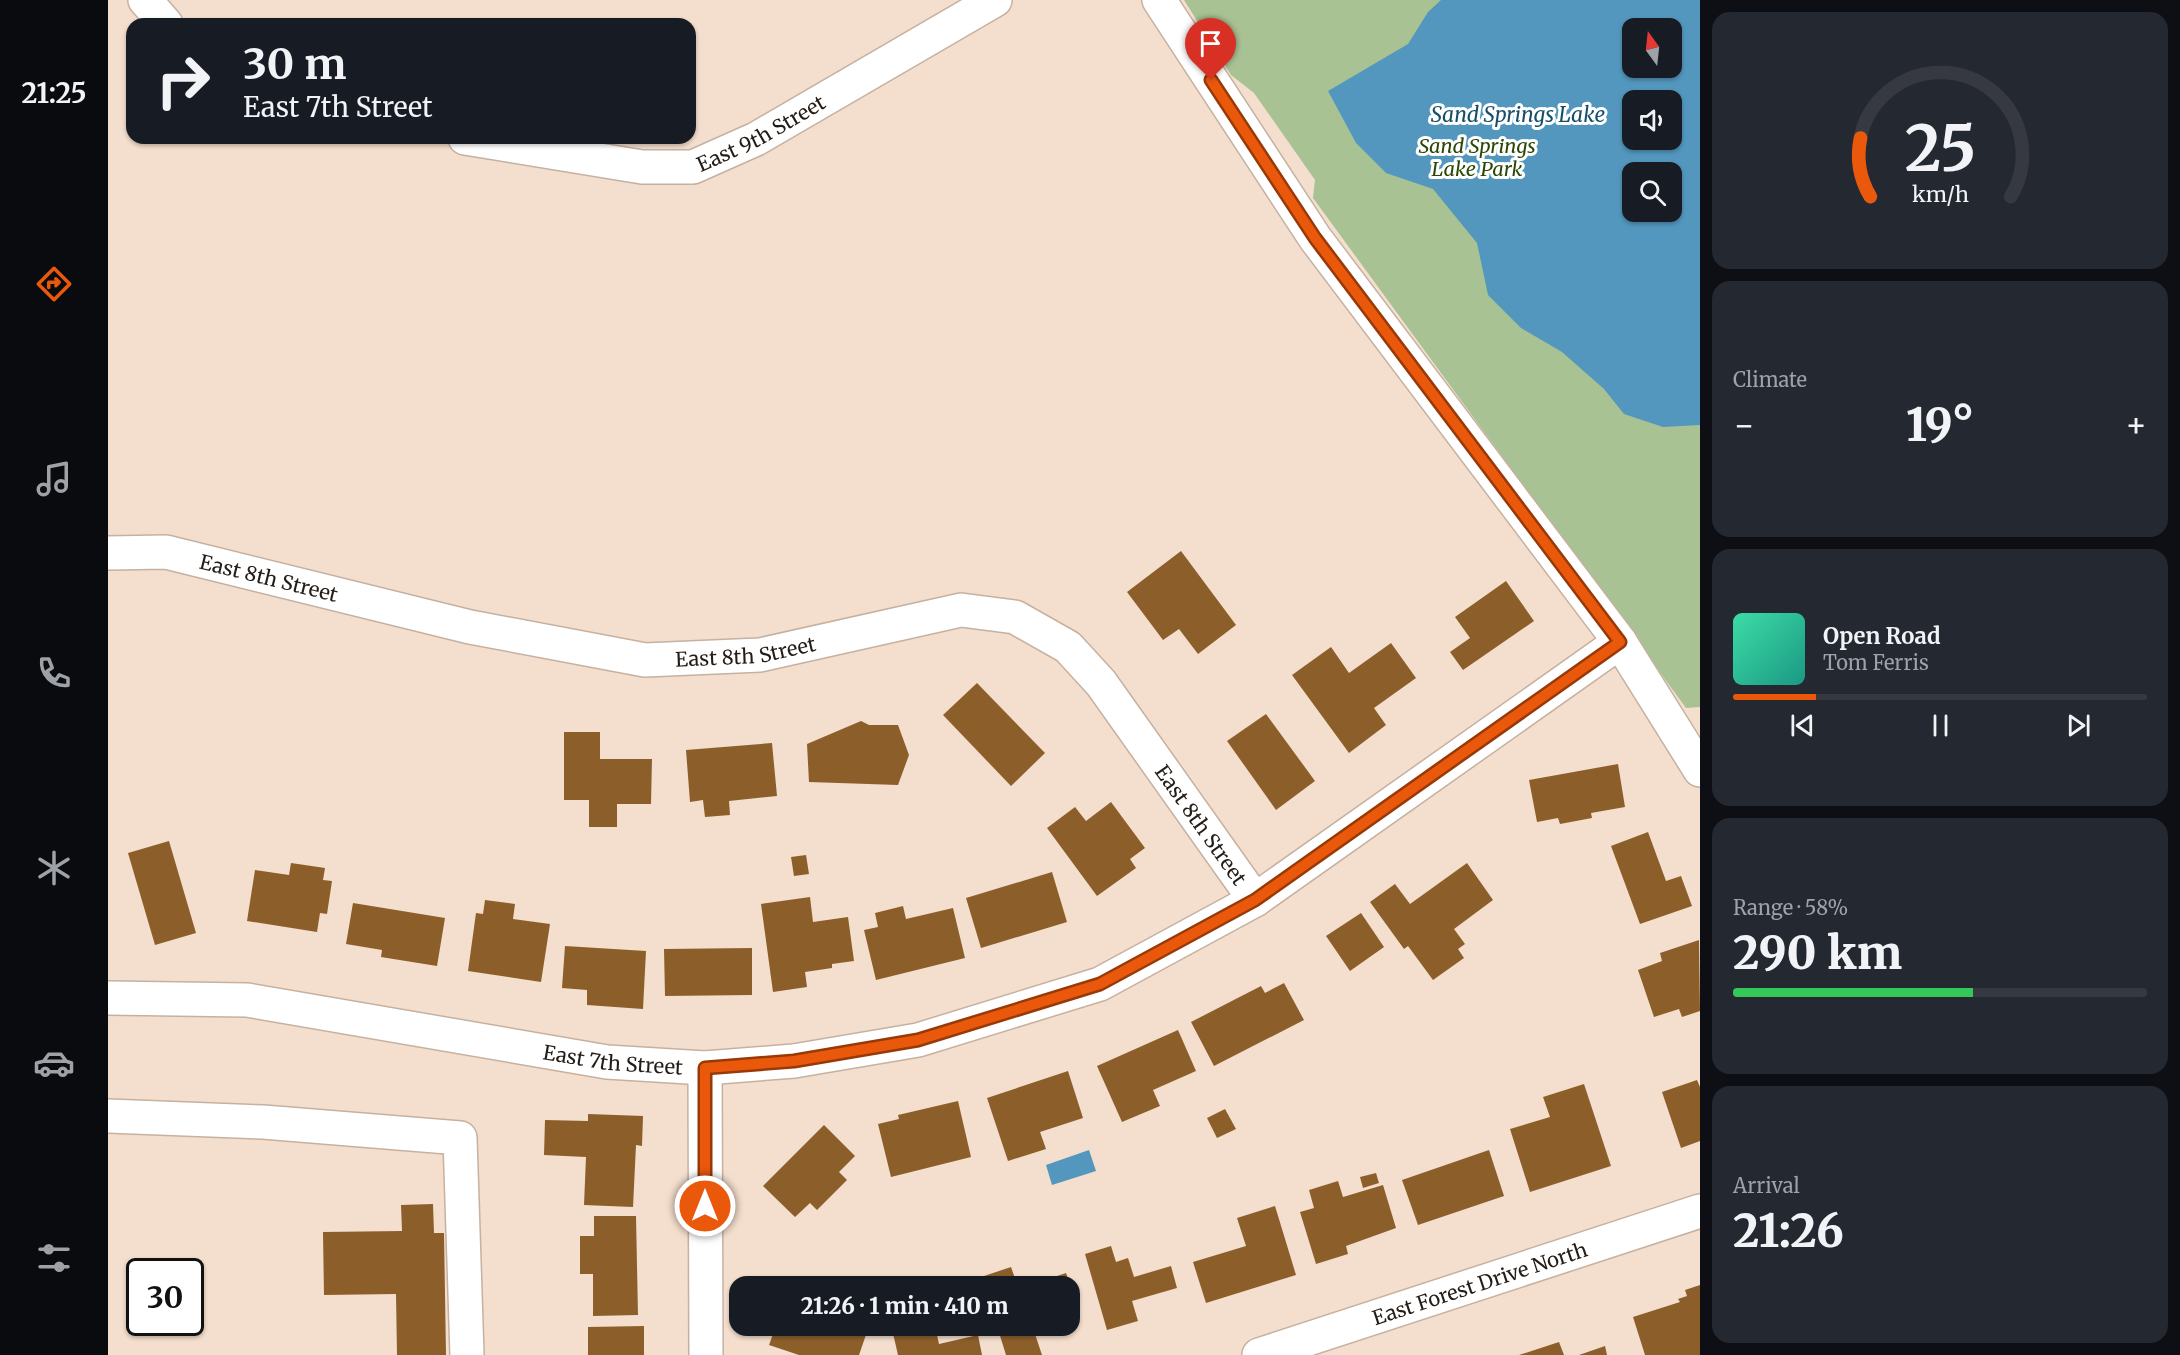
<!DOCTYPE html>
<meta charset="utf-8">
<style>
:root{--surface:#171b24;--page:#242831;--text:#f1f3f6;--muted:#9ea1a6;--line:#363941;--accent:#ea580c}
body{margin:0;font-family:Merriweather,serif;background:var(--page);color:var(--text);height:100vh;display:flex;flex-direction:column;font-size:22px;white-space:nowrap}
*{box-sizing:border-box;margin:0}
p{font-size:20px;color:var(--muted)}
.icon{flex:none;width:33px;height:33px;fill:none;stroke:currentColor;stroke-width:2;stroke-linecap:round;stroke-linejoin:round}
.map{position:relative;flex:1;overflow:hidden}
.details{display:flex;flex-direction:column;gap:12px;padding:12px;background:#0d0f14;width:480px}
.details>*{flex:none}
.top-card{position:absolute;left:18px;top:18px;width:570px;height:126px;border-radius:18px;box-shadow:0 2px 4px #0004;background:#171b24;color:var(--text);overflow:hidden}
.needle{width:39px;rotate:345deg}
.controls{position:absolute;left:1514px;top:18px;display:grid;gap:12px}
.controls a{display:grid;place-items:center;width:60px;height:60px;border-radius:12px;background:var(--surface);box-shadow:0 2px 4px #0004;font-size:30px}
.speed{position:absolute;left:18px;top:1258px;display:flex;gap:12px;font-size:30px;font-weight:700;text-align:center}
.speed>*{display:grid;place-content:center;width:78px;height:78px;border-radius:50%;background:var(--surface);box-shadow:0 2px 4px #0004;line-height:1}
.speed .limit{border:3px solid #111;border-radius:9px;background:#fff;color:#111}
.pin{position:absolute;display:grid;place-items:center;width:51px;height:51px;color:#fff;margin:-62px -26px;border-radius:50% 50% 50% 0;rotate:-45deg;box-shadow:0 0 6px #0007}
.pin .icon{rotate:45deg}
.me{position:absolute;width:66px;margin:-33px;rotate:0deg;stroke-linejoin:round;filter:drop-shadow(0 0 4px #0008)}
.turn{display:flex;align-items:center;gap:21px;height:126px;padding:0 18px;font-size:27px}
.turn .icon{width:78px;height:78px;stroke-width:2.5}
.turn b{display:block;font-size:42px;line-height:51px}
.big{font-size:45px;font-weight:800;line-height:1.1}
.details .widget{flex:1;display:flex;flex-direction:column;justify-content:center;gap:9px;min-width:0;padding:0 21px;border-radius:18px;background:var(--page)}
.details .dial{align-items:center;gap:0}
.dial svg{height:156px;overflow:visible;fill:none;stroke:var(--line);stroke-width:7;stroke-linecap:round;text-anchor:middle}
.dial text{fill:var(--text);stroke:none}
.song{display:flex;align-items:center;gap:18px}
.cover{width:72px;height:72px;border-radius:9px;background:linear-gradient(135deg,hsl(160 70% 55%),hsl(170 70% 35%))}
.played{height:6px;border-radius:3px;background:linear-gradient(90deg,var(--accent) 20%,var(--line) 20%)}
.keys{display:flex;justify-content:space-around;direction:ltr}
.heat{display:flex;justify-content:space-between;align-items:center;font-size:33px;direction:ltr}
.charge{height:9px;border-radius:4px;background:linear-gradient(90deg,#34c759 58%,var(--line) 0)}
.trip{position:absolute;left:621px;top:1276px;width:351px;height:60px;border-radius:18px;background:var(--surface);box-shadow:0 2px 4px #0004;font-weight:800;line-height:60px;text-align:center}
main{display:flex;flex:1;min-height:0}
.menu{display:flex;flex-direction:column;width:108px;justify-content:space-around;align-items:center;background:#090b0e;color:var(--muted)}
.menu .icon{width:42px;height:42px}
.menu .selected{color:var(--accent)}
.menu b{font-size:27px;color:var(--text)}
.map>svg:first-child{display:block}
.green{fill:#a9c294;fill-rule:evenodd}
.water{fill:#5397be;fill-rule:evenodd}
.building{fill:#8c5f2a}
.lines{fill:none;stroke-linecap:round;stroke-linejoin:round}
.minor-casing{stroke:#c6b1a1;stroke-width:36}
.minor{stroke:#fff;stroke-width:33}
.route-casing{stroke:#983908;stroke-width:15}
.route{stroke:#ea580c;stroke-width:10}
.labels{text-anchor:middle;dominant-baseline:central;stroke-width:6;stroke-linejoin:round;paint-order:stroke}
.street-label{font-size:20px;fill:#241c16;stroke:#fff}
.park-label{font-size:20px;font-style:italic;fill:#2b4703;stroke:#fff}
.water-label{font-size:21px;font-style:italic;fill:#174e69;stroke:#fff}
</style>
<main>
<nav class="menu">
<b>21:25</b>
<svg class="icon selected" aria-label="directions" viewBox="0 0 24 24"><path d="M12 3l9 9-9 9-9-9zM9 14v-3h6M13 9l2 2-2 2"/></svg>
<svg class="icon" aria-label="music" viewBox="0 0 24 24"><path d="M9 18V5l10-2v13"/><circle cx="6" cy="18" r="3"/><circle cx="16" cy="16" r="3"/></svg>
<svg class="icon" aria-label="phone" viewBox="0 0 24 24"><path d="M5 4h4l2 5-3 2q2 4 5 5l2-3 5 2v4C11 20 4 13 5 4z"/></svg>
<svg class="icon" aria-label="climate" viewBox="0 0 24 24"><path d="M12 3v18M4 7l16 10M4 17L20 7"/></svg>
<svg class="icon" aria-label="car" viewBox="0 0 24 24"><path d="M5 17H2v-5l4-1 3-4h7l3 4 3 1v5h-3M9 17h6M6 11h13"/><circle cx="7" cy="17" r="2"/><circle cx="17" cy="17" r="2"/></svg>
<svg class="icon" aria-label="filters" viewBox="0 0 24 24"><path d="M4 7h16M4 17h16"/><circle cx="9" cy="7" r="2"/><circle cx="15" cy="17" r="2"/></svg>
</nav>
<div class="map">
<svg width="1592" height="1355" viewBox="0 0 1592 1355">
<rect width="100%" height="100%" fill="#f4decd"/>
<path class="green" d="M1076,0H1592V707L1578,708L1205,198L1207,180L1146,93L1123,75ZM1524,28H1563V68H1524ZM1524,100H1563V140H1524ZM1524,172H1563V212H1524Z"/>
<g class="water">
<path d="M1333,0H1592V425L1555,427L1516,414L1496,389L1454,352L1413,328L1380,295L1369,243L1325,189L1278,173L1248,143L1220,91L1300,44L1320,12ZM1524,28H1563V68H1524ZM1524,100H1563V140H1524ZM1524,172H1563V212H1524Z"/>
<path d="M981,1150L988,1171L944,1185L938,1165Z"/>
</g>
<g class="building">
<path d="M1073,551L1128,625L1090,654L1071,629L1055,640L1019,592Z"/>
<path d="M1398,581L1426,621L1355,670L1342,652L1362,638L1347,617Z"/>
<path d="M1283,643L1308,678L1266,708L1278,725L1241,753L1184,675L1223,647L1241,673Z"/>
<path d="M869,683L937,753L903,786L835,715Z"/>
<path d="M1158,714L1207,781L1168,810L1119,741Z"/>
<path d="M753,721L761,725H790L801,755L790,785L701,782L699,744Z"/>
<path d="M456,732H492V759H544L543,804H509V827H481V800H456Z"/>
<path d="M664,743L669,796L621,801L622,815L597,817L595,800L582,802L578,750Z"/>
<path d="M1510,764L1517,807L1483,813L1484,818L1452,824L1450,818L1429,822L1421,780Z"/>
<path d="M1003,802L1037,848L1022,859L1028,868L989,896L939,828L967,807L978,821Z"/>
<path d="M1540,832L1558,881L1573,876L1584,906L1532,924L1503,846Z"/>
<path d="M61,841L88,933L47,945L20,853Z"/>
<path d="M698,855L701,874L686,876L683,857Z"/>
<path d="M183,863L217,868L215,880L224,881L219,914L212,913L209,932L139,921L147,870L181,875Z"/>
<path d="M1359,863L1385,900L1346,929L1357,944L1350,949L1356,958L1325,980L1300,946L1296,949L1262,902L1287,884L1302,904Z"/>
<path d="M944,872L959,922L873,948L858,898Z"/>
<path d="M702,897L705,922L740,917L746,961L724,964V968L697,972L699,987L665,992L653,904Z"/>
<path d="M377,900L407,904L405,919L442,924L433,982L360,971L368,913L375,914Z"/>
<path d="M245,903L337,918L329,966L273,957L274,950L238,944Z"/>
<path d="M795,906L798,919L845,908L857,958L768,980L756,930L770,927L767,913Z"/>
<path d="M1253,913L1276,947L1242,971L1218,936Z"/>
<path d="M1591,940L1592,1011L1574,1017L1571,1009L1546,1017L1530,970L1554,961L1552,953Z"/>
<path d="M457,946L538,951L535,1009L479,1005V990L454,988Z"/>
<path d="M644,948V995L557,996L556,949Z"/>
<path d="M1176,983L1196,1020L1106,1066L1083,1022L1153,986L1157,993Z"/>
<path d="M1070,1030L1088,1071L1045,1090L1052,1106L1014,1122L989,1066Z"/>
<path d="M960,1071L975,1118L932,1132L938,1149L900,1161L879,1098Z"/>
<path d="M1589,1080L1592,1087V1141L1573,1148L1554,1092Z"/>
<path d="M1476,1084L1503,1166L1422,1192L1402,1129L1442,1117L1435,1097Z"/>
<path d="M850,1101L863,1157L783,1177L770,1124L791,1119L790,1115Z"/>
<path d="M1117,1109L1128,1129L1109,1138L1099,1118Z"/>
<path d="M480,1114L535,1116L534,1146L528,1145L525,1207L476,1205L478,1157L436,1155L437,1120L480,1121Z"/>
<path d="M716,1125L747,1156L731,1172L739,1180L709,1210L702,1203L687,1217L655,1186Z"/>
<path d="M1381,1150L1396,1196L1310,1225L1294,1180Z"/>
<path d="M1268,1173L1271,1183L1255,1188L1252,1177Z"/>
<path d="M1230,1181L1235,1197L1275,1185L1288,1228L1238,1246L1240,1254L1208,1264L1192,1212L1206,1208L1201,1190Z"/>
<path d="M325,1204L326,1233H336L338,1355H289L288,1294L216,1295L215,1232L294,1231L293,1205Z"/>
<path d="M1167,1206L1188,1275L1098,1303L1085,1262L1138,1246L1129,1218Z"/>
<path d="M486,1216H528L530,1315L485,1316V1274H472V1236H486Z"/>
<path d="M1003,1246L1008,1262L1020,1258L1026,1277L1063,1266L1069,1288L1024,1301L1030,1321L999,1330L977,1254Z"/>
<path d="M903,1267L910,1287H876L873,1277Z"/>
<path d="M958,1273L972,1313L962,1317V1287H916Z"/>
<path d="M1592,1285V1355H1537L1525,1317L1572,1302L1570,1299L1579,1296L1577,1290Z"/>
<path d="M536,1326V1355H480V1327Z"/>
<path d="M668,1326H761L751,1355H691L661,1345Z"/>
<path d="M800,1326H827L831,1344L870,1335L874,1355H790L784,1329Z"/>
<path d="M889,1326H931L925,1328L934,1355H898Z"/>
<path d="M1451,1342L1456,1355H1411Z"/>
<path d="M1497,1346L1499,1355H1471Z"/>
</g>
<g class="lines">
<defs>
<g id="minor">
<path d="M37,0L58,24"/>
<path d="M1051,0L1207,238L1512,642L1592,770"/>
<path id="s1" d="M357,138L534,167H585L648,139L887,0"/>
<path id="s2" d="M0,553L58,552L362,627L537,660L652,655L853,610L907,617L960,647L993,683L1147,900"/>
<path id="s3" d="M0,998L139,1000L499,1062L597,1068L686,1061L810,1040L992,984L1147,900L1512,642"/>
<path d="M597,1068L598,1355"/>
<path d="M0,1116L155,1122L352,1138L359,1355"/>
<path id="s4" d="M1151,1355L1592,1211"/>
</g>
</defs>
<use href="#minor" class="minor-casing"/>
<use href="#minor" class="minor"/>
</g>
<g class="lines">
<defs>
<path id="route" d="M597,1206V1068L686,1061L810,1040L992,984L1147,900L1512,642L1207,238L1103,80"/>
</defs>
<use href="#route" class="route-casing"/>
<use href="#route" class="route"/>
</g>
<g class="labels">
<g class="street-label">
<text stroke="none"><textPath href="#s1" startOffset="306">East 9th Street</textPath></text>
<text stroke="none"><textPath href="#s2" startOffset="164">East 8th Street</textPath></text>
<text stroke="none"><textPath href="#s2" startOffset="650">East 8th Street</textPath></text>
<text stroke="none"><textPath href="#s2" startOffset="1208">East 8th Street</textPath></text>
<text stroke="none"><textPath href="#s3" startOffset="510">East 7th Street</textPath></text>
<text stroke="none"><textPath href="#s4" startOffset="232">East Forest Drive North</textPath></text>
</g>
<g class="park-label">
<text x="1369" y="145">Sand Springs<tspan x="1369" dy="23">Lake Park</tspan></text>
</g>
<g class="water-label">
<text x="1410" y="114">Sand Springs Lake</text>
</g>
</g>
</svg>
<div class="controls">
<a><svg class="needle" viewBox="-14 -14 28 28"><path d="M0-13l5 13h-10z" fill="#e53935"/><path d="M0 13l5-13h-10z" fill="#9ea1a6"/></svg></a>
<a><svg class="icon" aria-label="sound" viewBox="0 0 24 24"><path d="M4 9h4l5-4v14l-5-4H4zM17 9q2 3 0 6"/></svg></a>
<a><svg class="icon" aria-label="search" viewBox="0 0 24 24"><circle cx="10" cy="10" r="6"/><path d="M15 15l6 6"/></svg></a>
</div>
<div class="speed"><div class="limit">30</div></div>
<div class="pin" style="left:1103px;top:80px;background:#d93025"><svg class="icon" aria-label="arrive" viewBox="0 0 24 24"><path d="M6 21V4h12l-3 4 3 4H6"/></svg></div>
<svg class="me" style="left:597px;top:1206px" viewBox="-20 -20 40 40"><circle r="17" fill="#ea580c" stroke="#fff" stroke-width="3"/><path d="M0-11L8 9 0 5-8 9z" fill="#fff"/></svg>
<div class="trip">21:26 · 1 min · 410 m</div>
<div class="top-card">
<div class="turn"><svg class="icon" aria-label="right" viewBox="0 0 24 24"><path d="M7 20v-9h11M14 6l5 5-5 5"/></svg><div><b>30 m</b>East 7th Street</div></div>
</div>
</div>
<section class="details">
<div class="widget dial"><svg viewBox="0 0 100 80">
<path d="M14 69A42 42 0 1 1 86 69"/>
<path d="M14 69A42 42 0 0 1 9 39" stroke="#ea580c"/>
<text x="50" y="56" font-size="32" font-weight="700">25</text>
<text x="50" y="72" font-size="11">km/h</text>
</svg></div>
<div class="widget"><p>Climate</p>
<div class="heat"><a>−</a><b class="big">19°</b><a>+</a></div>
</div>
<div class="widget">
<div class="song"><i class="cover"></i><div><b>Open Road</b><p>Tom Ferris</p></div></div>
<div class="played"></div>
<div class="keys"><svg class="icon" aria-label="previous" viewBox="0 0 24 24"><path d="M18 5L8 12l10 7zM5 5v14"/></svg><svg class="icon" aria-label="pause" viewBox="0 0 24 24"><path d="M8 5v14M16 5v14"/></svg><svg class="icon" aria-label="next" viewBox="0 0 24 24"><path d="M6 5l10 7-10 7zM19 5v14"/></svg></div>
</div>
<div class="widget"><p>Range · 58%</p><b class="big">290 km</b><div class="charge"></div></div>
<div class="widget"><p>Arrival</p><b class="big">21:26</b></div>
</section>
</main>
